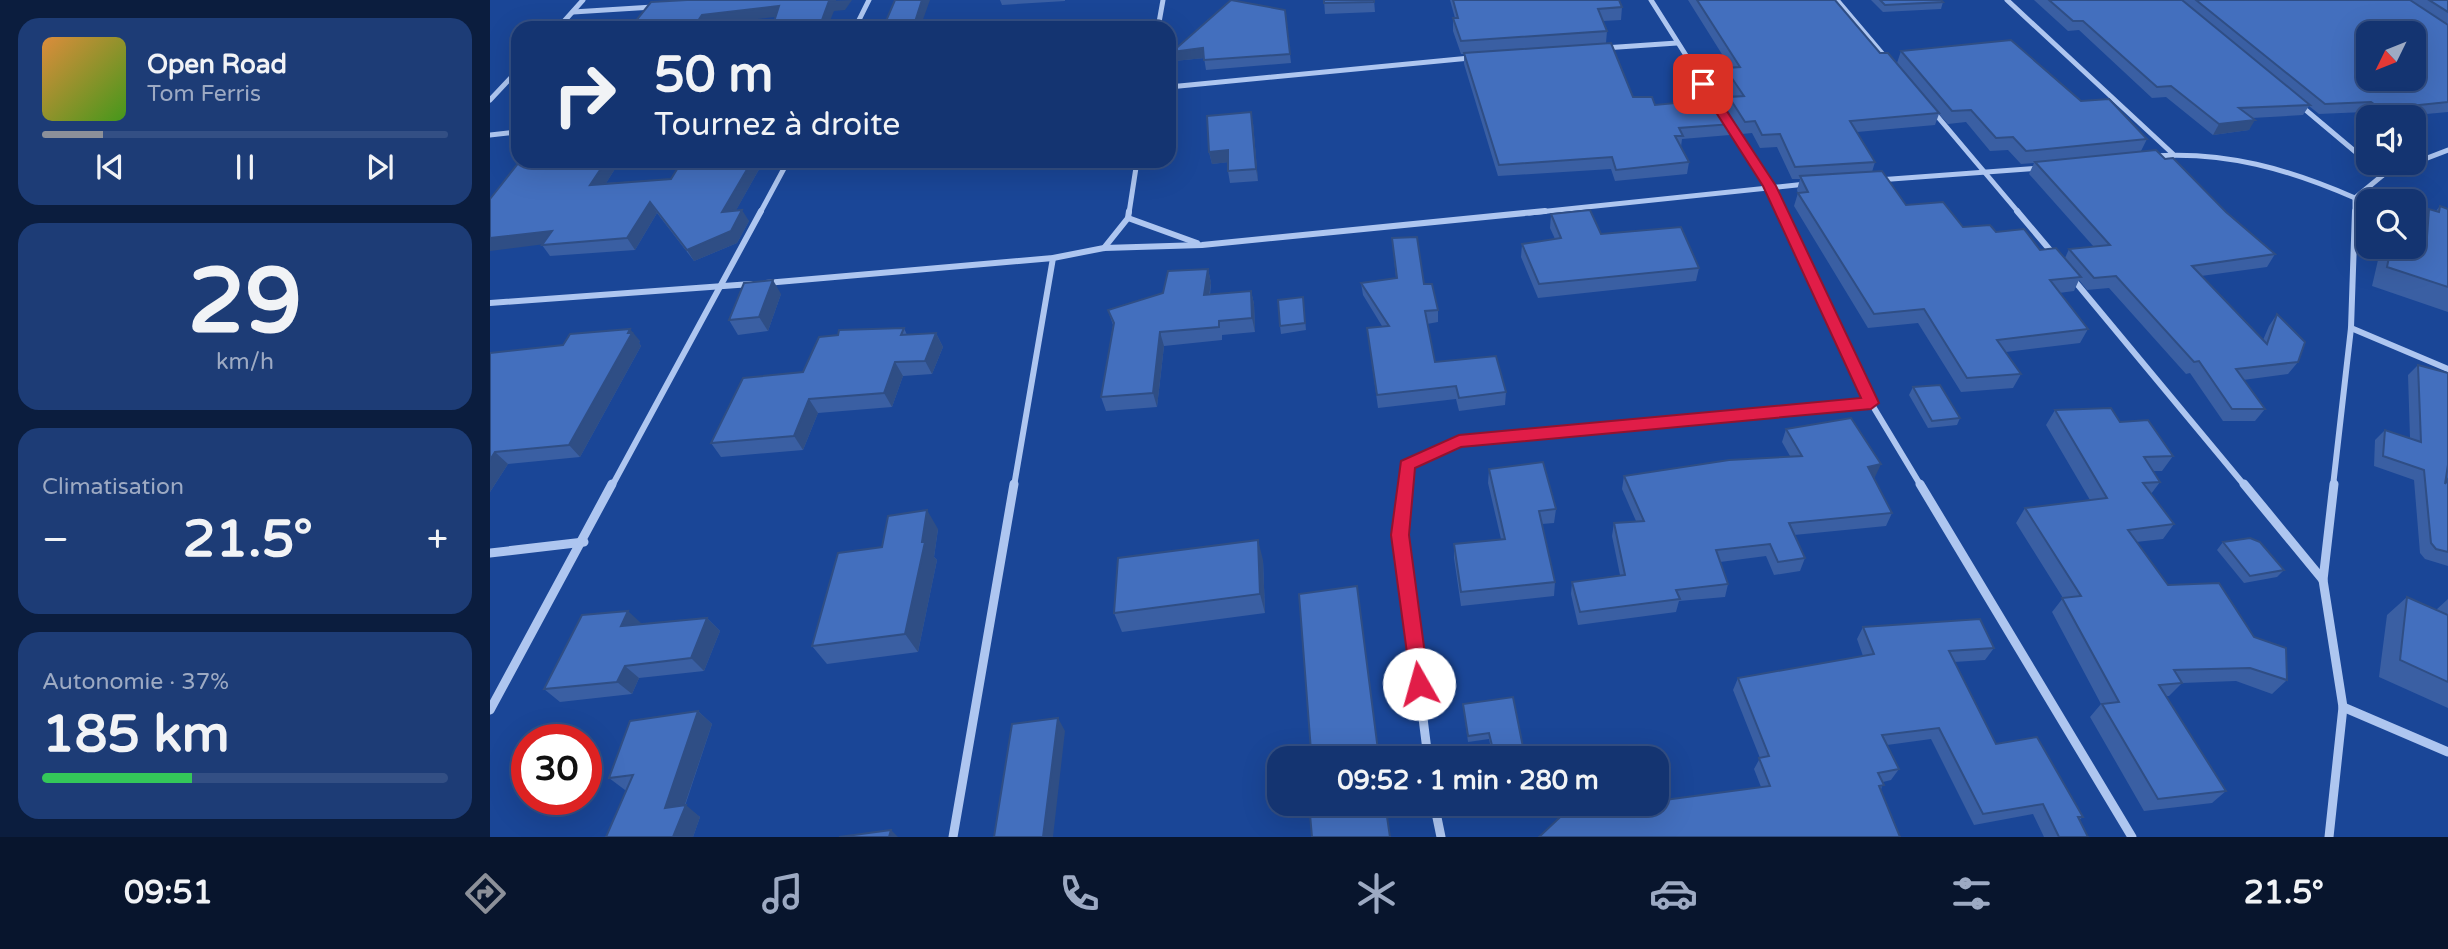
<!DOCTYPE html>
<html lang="fr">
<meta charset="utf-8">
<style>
:root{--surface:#143471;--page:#1d3c76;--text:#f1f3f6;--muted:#9daac3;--line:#334f84;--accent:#8c9099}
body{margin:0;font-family:"Varela Round",sans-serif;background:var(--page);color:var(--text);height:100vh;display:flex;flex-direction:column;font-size:26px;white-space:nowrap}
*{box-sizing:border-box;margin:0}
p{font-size:23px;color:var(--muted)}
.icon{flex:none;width:38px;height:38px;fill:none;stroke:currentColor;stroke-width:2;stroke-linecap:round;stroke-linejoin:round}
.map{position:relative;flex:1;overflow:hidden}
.panel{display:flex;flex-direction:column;gap:18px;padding:18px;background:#0b1d3e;width:490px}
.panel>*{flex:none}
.hud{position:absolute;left:21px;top:21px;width:665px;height:147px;border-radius:21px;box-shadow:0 7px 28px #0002,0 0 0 2px var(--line);background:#143471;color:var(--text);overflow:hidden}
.needle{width:46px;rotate:227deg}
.fabs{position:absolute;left:1866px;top:21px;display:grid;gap:14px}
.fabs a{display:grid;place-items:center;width:70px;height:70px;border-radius:14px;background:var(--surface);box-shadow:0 7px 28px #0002,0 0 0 2px var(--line);font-size:35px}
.speed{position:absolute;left:21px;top:724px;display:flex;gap:14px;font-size:35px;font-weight:700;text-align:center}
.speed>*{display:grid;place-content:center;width:91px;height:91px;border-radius:50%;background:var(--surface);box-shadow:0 7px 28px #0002,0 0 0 2px var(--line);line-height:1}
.speed .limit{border:10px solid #d22;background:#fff;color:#111}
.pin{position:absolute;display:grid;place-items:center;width:60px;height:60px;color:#fff;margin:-30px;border-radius:14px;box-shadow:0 4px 10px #0006}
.me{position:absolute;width:77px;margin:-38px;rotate:353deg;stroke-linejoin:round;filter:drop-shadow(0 0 5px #0008)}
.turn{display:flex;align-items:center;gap:24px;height:147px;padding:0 28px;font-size:32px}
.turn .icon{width:91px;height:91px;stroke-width:2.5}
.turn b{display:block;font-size:49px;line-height:60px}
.big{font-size:52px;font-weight:800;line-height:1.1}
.panel .tile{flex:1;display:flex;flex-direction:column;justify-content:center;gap:10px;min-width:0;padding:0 24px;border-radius:21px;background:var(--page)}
.panel .dial{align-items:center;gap:0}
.dial b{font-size:91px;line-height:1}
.song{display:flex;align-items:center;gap:21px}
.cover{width:84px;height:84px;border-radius:10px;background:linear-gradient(135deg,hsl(30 70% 55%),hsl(100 70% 35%))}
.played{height:7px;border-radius:4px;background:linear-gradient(90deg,var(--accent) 15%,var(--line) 15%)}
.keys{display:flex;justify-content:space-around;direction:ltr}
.heat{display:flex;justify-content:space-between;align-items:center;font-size:38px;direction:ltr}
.charge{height:10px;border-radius:5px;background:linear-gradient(90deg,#34c759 37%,var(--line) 0)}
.trip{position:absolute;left:777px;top:746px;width:402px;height:70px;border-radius:21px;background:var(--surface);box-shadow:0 7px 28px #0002,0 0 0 2px var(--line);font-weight:800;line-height:70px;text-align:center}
.menu{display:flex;height:112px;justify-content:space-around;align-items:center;background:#08152d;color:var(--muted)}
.menu .icon{width:49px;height:49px}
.menu .on{color:var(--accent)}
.menu b{font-size:32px;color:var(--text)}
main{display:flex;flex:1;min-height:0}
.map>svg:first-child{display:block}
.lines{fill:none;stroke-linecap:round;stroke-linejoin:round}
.minor-far2{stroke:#aec6f0;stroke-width:5}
.minor-far1{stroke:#aec6f0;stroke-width:6}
.minor{stroke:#aec6f0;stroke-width:9}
.wall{fill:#3a5fa3;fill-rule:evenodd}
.shaded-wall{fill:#2f4e85}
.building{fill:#436fbe;stroke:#2f4e85;stroke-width:2;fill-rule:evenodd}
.route{fill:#e11d48;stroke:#92132f;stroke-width:2}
</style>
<main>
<section class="panel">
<div class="tile">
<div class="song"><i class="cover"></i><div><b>Open Road</b><p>Tom Ferris</p></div></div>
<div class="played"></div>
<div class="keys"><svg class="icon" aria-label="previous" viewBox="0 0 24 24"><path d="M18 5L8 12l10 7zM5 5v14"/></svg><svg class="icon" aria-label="pause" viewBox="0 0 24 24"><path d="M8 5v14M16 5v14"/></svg><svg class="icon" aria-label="next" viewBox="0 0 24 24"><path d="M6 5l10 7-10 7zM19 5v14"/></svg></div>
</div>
<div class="tile dial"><b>29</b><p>km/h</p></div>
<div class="tile"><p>Climatisation</p>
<div class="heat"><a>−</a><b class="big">21.5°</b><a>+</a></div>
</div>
<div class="tile"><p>Autonomie · 37%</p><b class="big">185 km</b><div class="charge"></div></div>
</section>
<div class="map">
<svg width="1958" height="837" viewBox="0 0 1958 837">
<rect width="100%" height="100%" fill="#1a4697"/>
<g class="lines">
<g class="minor-far2">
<path d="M1161,0L1228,106"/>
<path d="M1347,0L1397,59"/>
<path d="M1517,0L1683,154"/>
<path d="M83,12L163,7"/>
<path d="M68,28L93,0"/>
<path d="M365,28L379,0"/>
<path d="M668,28L673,0"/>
<path d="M1114,48L1187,43"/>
<path d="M679,87L980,58"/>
<path d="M0,100L28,70"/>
<path d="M1811,106L1893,175"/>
<path d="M1442,110L1529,213"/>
<path d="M1238,122L1279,186L1292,213"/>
<path d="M0,135L28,132"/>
<path d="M1663,156C1736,151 1798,169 1865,198"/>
<path d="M1388,180L1550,168"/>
<path d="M270,213L298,161"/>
<path d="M639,213L647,161"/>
<path d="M1039,213L1316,184"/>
<path d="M1865,213V198L1893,175L1958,150"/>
</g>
<g class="minor-far1">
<path d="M1291,211L1381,403L1431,486"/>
<path d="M1527,211L1565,256"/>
<path d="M638,218L707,243"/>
<path d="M614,248L638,218L639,211"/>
<path d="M1583,279L1755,486"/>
<path d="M276,283L563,258L614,248L712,245L1055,211"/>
<path d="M0,303L261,284"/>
<path d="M1861,328L1958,369"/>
<path d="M122,486L271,211"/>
<path d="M524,486L563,258"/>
<path d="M915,486L917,465L969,441L1381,403"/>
<path d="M1843,486L1861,328L1865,211"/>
</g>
<g class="minor">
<path d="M915,484L910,535L938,758"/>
<path d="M1430,484L1642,837"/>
<path d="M1754,484L1833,580"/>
<path d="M0,553L94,542"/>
<path d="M1853,707L1958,752"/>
<path d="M0,710L122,484"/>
<path d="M944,803L951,837"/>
<path d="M463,837L524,484"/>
<path d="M1839,837L1853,707L1833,580L1844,484"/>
</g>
</g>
<g class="wall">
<path d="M510,0H575V1L512,5Z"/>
<path d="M834,0H884L885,12L835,14Z"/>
<path d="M960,0H1129L1132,7L1131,20L1113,21L1117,31L1116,43L1143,97L1165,105L1243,124L1240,135L1192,139L1191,147L1199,162L1197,174L1125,181L1121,169L1008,176L974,64V54H971L963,31V18H965Z"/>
<path d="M1198,0H1345L1390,53L1407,63L1411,51L1591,101L1657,139L1651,151L1675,159L1785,254L1777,267L1711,276L1773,340L1779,326L1787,314L1808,362L1798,374L1753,380L1775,409L1765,421H1733L1700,373L1696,374L1619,288L1597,290L1589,280L1584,291L1569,293L1598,329L1590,343L1516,352L1531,374L1523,388L1471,392L1428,323L1378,328L1304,206L1308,193L1307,190L1310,179H1302L1287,147L1270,148L1262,133L1252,134L1237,109L1239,97H1244L1233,80L1235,68L1240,67ZM1449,114L1458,124L1476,122L1500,151L1518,150L1531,164L1544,163L1539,174L1604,247L1579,249L1575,258L1506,232L1473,227L1416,205L1382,172L1385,162L1367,132L1445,125Z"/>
<path d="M1381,0H1451L1453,2L1451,9L1393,12Z"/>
<path d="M1544,0H1958V112L1904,117H1881L1874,112L1829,114L1819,106L1813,115L1762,118L1759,130L1723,135L1676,97L1662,98L1589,30L1578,31Z"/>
<path d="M795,10L801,63L716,70L714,58L684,61Z"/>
<path d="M763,123L768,181L740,183L738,171V162L722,164L719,152Z"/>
<path d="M30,161H130L116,183L181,179L192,161H271L272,164L246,210L259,221L247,243L204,261L167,213L145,250L60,256L52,245Z"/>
<path d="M1950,206L1958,209V312L1882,286L1891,247H1923L1925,227L1939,209L1946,211Z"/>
<path d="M1061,214L1111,234L1209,268L1206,281L1048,298L1031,257L1032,244L1065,239L1060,228Z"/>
<path d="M902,238L934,284L948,310V322L937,324L945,362L1016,392L1015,405L969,411L966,399L888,408L877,328L892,326L873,295L871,283L906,278Z"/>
<path d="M718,269L721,283L720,295L761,291L764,304L765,332L732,335V340L674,346L667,407L616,411L611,397L623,325L618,310L673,293Z"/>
<path d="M291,294L278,331L248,335L239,320Z"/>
<path d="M813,297L816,330L791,334L790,326Z"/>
<path d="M414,328L417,335L446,333L453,347L442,374L413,376L402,407L328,413L313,450L231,457L221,443L313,372L348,335Z"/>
<path d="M150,341L149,343L151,346L90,457L18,464L0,492V353Z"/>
<path d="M1928,365L1958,468V566L1935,559L1930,553L1924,480L1884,466L1885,440L1895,430L1920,438L1918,375Z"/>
<path d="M1423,387L1470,418L1467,425L1438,428L1419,395Z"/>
<path d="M1565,410L1630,422L1683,456L1672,471H1663L1670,482L1661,494L1684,524L1673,539L1646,542L1678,585L1764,637L1797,680L1782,694L1746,681L1692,683L1679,696H1676L1736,791L1722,803L1654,811L1600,717L1611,704L1562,612L1573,598L1526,523L1535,508L1600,500L1556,425Z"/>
<path d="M1296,429L1385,477L1383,478L1402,513L1396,526L1304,535L1315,558L1310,571L1284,575L1276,556L1230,562L1238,584L1235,597L1189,601L1186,612L1088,625L1081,594L1082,582L1130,575L1122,536L1124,523L1146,521L1132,489L1134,476L1300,456L1292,442Z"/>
<path d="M999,469L1066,509L1064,523L1052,524L1065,582L1064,596L971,606L964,558V544L1011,539L998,483Z"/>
<path d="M448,529L444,557L447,560L428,652L337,664L322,646L392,547Z"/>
<path d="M1733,542L1794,570L1787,577L1754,583L1727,550Z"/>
<path d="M773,560L775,613L632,632L624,613Z"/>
<path d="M1917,597L1946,610L1958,599V708L1889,677L1897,615Z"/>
<path d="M217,618L230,631L214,671L149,678L142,694L70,702L54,689L152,624Z"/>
<path d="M1373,627L1504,648L1495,660L1464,662L1506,744L1593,817L1589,820L1598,837H1554L1543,814L1484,825L1441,739L1397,745L1409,769L1401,780L1393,782L1391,790L1113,808L1271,787L1264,769L1270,758L1243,690L1248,678L1373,656L1367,639Z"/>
<path d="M1023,697L1035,758H1003L999,739L978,742L973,704Z"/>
<path d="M208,711L222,724L195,806L210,817L203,837H116L136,790H135L119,778Z"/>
</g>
<g class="shaded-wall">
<path d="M362,0L355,10L344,11L337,28H329L339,1Z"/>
<path d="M432,0H440L430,28H423Z"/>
<path d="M289,6L294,16L217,25L216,28H203L212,15Z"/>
<path d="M713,48L715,58L684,61L682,52Z"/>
<path d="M761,112L763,123L768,181L766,169Z"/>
<path d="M1765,120L1759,130L1723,135L1729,124Z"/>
<path d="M738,150L740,162L722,164L719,152Z"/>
<path d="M116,161H130L108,196L100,185Z"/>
<path d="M262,161H271L272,164L239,223L232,212Z"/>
<path d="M160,202L167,213L145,250L137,238Z"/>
<path d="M252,210L259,221L247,243L204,261L197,250Z"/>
<path d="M62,231L71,242L0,251V238Z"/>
<path d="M718,269L721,283L717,308L714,295Z"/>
<path d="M283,280L291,294L278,331L269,317Z"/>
<path d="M761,291L764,304L765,332L762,318Z"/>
<path d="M140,329L150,341L149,343L151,346L90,457L79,445Z"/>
<path d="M670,332L674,346L667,407L663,393Z"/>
<path d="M446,333L453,347L442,374L435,361Z"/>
<path d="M405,362L413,376L402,407L394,393Z"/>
<path d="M319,399L328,413L313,450L304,436Z"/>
<path d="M5,452L18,464L0,492V460Z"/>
<path d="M1391,464L1385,477L1372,480L1378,467Z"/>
<path d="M437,510L448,529L444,557L447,560L428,652L415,634Z"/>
<path d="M768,540L773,560L775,613L770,594Z"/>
<path d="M138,611L152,624L131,626Z"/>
<path d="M217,618L230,631L214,671L201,658Z"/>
<path d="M135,666L149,678L142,694L127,682Z"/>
<path d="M208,711L222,724L190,819L175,808Z"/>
<path d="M568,718L575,731L563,837H553Z"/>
<path d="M196,805L210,817L203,837H183Z"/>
<path d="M401,830L408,837H399Z"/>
</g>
<g class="building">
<path d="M197,0H346L339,1L329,28H282L289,6L212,15L203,28H140L161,2Z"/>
<path d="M405,0H432L423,28H393Z"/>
<path d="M741,0L795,10L800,54L714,60L713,48L682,52Z"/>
<path d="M834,0H884V2L834,3Z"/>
<path d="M963,0H1129L1132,7L1108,9L1117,31L971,41L963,18H968Z"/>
<path d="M1207,0H1345L1390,53H1398L1449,113L1360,121L1385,162L1305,167L1290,134L1272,135L1265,121L1255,122L1239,97L1254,96L1235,68L1250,67Z"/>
<path d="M1390,0H1451L1453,2L1395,5Z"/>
<path d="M1559,0H1692L1820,105L1749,108L1765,120L1729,124L1681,86L1667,87L1593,21H1583Z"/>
<path d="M1706,0H1920L1958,25V102L1891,109L1881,102L1835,104ZM1878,33H1923V79H1878Z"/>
<path d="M1939,0H1958V12Z"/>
<path d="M1521,40L1591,101L1619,99L1657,139L1536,151L1523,137L1506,138L1481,110L1462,111L1411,51Z"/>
<path d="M1121,43L1143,97H1162L1165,105L1227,99L1243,124L1189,128L1193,136H1185L1199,162L1126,170L1122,157L1009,165L974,53Z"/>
<path d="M761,112L766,169L738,171V150L719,152L717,116Z"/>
<path d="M1666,150L1675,159L1683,158L1736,212L1785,254L1702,266L1777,344L1787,314L1815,342L1808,362L1746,369L1775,409H1742L1709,361L1704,362L1626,276L1604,278L1579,249L1620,245L1545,162Z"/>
<path d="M30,161H116L100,185L181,179L192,161H262L232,212L252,210L241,231L197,250L160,202L137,238L52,245L62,231L0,238V199Z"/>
<path d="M1392,171L1416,205L1453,202L1473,227L1500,225L1506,232L1534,229L1550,250L1566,248L1591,277L1560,280L1598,329L1507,340L1531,374L1477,378L1434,309L1384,314L1308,193L1318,192L1310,176Z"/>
<path d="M1950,206L1958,209V287L1897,267L1901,247H1923V233L1937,237L1939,209L1949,212Z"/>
<path d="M1100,210L1111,234L1191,227L1209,268L1049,284L1032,244L1071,238L1061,214Z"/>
<path d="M927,237L934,284H942L948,310L935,311L945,362L1006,356L1016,392L969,398L966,386L887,395L877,328L899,326L871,283L907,278L902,238Z"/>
<path d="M718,269L714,295L761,291L762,318L729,321V327L670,332L663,393L611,397L624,323L618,310L673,293L678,271Z"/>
<path d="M283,280L269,317L239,320L254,283Z"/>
<path d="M813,297L815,323L790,326L788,300Z"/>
<path d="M414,328L411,335L446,333L435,361L405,362L394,393L319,399L304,436L221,443L253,378L313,372L329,337L348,335L349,330Z"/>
<path d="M140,329L138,333H142L79,445L5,452L0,460V353L73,345L80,334Z"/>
<path d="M1928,365L1958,373V465L1955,484L1958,479V552L1946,549L1941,543L1934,470L1893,456L1895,430L1931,442Z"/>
<path d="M1450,385L1470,418L1442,421L1423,387Z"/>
<path d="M1621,408L1630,422L1658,420L1683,456L1654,457L1670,482L1653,483L1684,524L1638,530L1678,585L1729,583L1764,637L1796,648L1797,680L1760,668L1684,670L1692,683L1669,685L1736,791L1668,799L1612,704L1629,702L1572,598L1591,596L1535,508L1617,498L1565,410Z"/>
<path d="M1361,418L1391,464L1378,467L1402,513L1299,523L1315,558L1288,562L1280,544L1226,550L1238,584L1186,590L1190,599L1090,612L1082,582L1135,575L1124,523L1154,521L1134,476L1239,460L1312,456L1296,429Z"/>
<path d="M1053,462L1066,509L1049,511L1065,582L971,592L964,544L1015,539L999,469Z"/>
<path d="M437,510L432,542H435L415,634L322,646L348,553L392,547L398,516Z"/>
<path d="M1760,538L1770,542L1794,570L1760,576L1733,542Z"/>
<path d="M768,540L770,594L624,613L628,558Z"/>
<path d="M867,586L889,758H815L814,753L821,751L809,594Z"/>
<path d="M1917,597L1958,615V682L1910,660Z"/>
<path d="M138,611L131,626L217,618L201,658L135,666L127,682L54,689L92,615Z"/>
<path d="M1490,619L1504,648L1459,651L1506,744L1547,737L1593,817H1588L1598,837H1569L1553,804L1493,814L1449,728L1392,735L1409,769L1388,773L1394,785L1389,786L1410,837H1049L1085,803H1108L1113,808L1151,803H1167V801L1280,786L1269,758L1279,756L1248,678L1384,654L1373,627Z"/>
<path d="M1023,697L1035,757L1005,758L999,733L978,736L973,704Z"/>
<path d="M208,711L175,808L196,805L183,837H116L143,775L119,778L140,721Z"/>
<path d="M568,718L553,837H504L522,724Z"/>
<path d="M819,803H895L900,837H822Z"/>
<path d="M401,830L399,837H349Z"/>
</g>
<path class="route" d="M1209,81H1217L1286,186L1389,403L1381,409L971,447L925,468L919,535L939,684L936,690L929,692L922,690L901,535L911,461L969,435L1371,398L1273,186L1208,84Z"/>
</svg>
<div class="fabs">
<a><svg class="needle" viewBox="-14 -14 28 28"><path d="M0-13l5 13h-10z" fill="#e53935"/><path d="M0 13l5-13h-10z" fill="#9daac3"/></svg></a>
<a><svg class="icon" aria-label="sound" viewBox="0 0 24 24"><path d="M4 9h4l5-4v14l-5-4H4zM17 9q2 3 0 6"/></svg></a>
<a><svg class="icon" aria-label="search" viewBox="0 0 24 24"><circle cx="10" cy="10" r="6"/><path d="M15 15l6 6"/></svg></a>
</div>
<div class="speed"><div class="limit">30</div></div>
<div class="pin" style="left:1213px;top:84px;background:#d93025"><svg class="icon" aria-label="arrive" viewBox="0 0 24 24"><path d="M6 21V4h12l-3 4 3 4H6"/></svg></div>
<svg class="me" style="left:929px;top:684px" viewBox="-20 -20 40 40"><circle r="19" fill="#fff"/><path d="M0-13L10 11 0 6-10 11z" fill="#e11d48"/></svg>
<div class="trip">09:52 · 1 min · 280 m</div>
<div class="hud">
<div class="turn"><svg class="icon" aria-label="right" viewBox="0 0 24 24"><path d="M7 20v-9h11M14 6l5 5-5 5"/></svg><div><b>50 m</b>Tournez à droite</div></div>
</div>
</div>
</main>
<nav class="menu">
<b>09:51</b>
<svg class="icon on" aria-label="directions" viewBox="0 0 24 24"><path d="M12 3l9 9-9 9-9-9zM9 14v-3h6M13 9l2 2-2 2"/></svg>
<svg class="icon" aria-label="music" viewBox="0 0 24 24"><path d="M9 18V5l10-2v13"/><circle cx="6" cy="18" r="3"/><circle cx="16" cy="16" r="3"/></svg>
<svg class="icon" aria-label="phone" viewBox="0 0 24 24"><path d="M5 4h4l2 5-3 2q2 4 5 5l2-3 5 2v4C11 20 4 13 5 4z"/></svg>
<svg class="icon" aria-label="climate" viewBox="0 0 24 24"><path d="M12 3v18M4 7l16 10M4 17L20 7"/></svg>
<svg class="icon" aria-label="car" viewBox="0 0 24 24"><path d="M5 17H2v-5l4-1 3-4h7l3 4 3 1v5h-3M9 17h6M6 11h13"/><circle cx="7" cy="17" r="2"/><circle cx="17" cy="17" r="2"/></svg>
<svg class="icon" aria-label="filters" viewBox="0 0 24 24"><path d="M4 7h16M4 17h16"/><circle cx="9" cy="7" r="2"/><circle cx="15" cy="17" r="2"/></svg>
<b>21.5°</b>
</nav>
